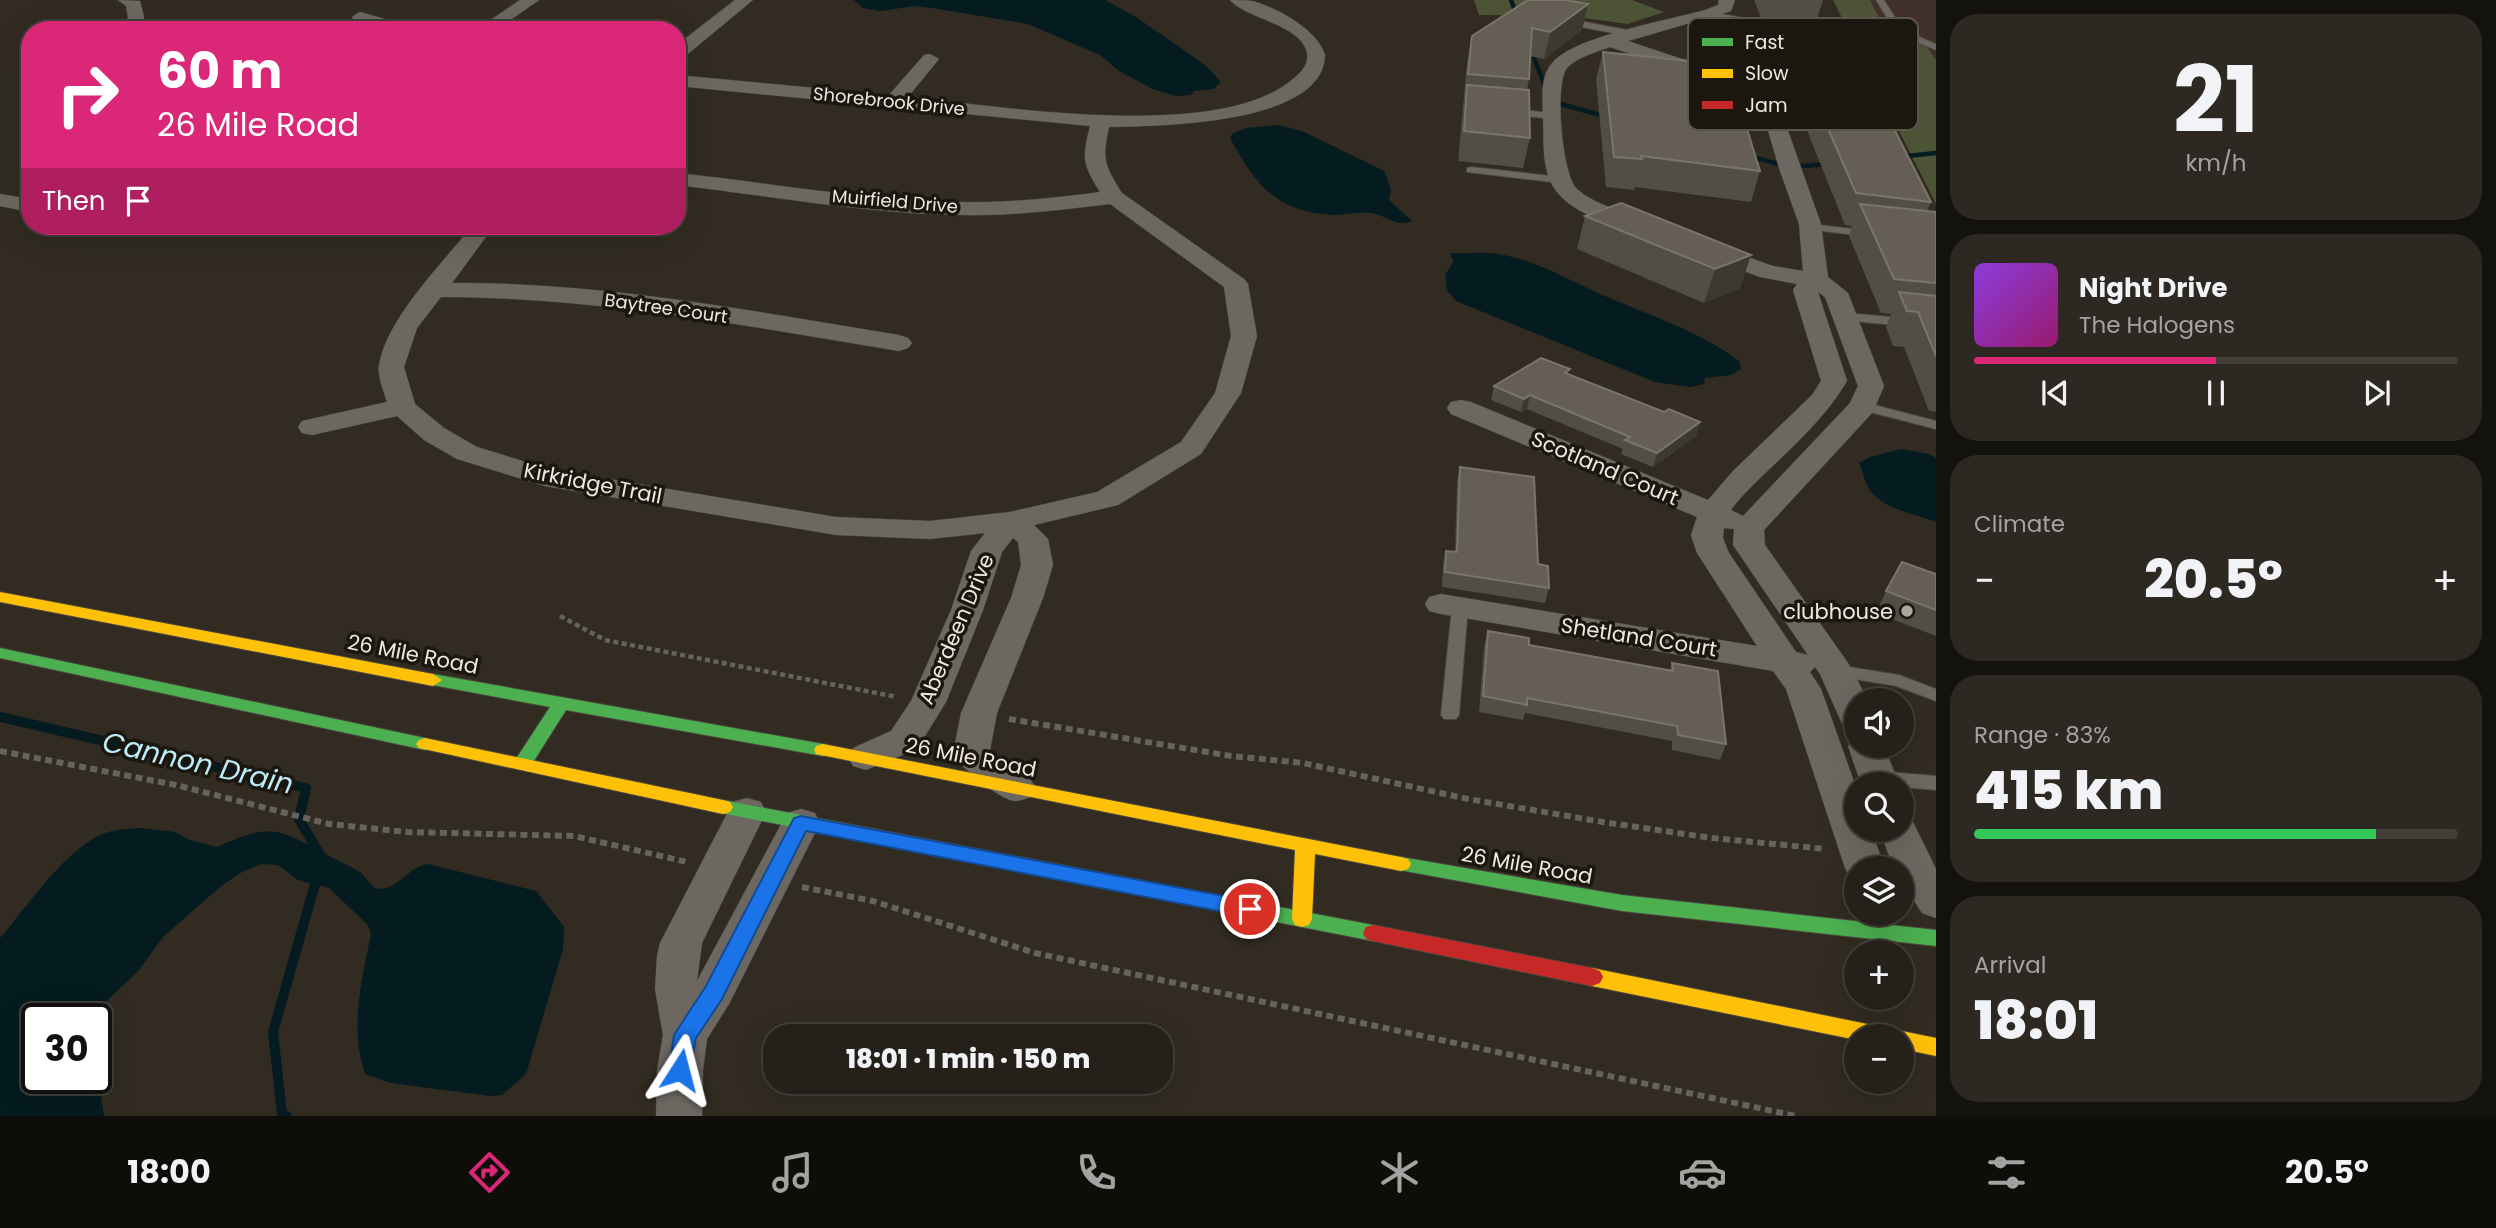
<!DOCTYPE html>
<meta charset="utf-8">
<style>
:root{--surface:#252019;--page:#2d2822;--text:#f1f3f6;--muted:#a3a3a2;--line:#423e38;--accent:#db2777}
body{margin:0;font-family:Poppins,sans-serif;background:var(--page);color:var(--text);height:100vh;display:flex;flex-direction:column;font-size:26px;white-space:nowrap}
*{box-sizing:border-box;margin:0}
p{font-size:23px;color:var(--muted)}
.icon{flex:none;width:38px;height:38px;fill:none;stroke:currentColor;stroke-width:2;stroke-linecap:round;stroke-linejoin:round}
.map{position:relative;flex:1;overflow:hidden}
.sheet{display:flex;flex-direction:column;gap:14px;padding:14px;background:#14120e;width:560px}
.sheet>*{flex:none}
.guide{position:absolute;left:21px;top:21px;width:665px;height:214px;border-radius:28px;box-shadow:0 7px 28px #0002,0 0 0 2px var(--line);background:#db2777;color:#fff;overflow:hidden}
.fabs{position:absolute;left:1844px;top:688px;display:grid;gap:14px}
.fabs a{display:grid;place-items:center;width:70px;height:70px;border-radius:50%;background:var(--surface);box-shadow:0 7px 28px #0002,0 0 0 2px var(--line);font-size:35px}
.speed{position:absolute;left:21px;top:1003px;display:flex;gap:14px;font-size:35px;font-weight:700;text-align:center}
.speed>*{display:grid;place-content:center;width:91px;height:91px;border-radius:50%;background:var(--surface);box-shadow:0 7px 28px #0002,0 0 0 2px var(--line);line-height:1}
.speed .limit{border:4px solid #111;border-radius:10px;background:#fff;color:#111}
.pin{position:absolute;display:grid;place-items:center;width:60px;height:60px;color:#fff;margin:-30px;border:4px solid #fff;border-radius:50%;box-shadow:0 2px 7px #0007}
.me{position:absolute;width:77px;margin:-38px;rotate:9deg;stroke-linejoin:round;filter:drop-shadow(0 0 5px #0008)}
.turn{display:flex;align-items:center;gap:24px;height:147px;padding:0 21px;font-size:32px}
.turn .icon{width:91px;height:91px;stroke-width:2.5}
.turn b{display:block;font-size:49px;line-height:60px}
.then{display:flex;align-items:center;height:66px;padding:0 21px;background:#0003;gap:14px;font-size:26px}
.big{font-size:52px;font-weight:800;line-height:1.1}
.sheet .tile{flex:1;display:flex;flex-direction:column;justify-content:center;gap:10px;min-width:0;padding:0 24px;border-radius:28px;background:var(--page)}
.sheet .dial{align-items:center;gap:0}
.dial b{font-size:91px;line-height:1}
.song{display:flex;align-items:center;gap:21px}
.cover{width:84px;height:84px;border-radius:10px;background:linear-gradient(135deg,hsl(270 70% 55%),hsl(320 70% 35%))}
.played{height:7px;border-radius:4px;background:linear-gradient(90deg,var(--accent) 50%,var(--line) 50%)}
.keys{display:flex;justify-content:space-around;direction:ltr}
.heat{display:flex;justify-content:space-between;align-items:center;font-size:38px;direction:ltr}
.charge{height:10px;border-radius:5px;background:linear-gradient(90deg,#34c759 83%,var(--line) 0)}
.trip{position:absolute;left:763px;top:1024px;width:410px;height:70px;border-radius:28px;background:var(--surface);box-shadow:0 7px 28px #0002,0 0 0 2px var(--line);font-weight:800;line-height:70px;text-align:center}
.dock{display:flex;height:112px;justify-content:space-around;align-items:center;background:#0f0d0a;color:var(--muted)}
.dock .icon{width:49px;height:49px}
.dock .on{color:var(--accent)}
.dock b{font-size:32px;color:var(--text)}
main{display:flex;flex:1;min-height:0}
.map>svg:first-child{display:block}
.industrial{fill:#413029}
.green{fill:#4d5435}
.water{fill:#041b1f;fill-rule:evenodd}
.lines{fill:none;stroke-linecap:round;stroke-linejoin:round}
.stream-far2{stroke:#041b1f;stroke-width:4.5}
.stream-far1{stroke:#041b1f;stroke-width:8}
.stream{stroke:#041b1f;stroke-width:10}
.lane-casing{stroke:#4b463e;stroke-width:2}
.street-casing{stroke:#4b463e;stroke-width:1}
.fast-casing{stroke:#4b463e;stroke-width:2}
.slow-casing{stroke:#4b463e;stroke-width:2}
.jam-casing{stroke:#4b463e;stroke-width:2}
.path-far1{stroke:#67625c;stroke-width:4.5;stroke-dasharray:5 3.5;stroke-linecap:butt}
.path{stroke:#67625c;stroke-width:6;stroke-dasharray:7 4.5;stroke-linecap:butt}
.lane{fill:#6c6861;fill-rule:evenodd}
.street{fill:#6c6861;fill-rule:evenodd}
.fast{fill:#4caf50;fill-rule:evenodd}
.slow{fill:#ffc107;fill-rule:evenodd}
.jam{fill:#c62828;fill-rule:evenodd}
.wall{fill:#534e44}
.shaded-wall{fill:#3e392f}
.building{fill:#645e55;stroke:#7a746a;stroke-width:2}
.route{fill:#1a73e8;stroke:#114b97;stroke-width:2}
.poi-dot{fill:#ada69b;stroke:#1b160e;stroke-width:2.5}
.labels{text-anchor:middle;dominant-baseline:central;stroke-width:7;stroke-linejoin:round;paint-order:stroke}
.far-street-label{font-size:18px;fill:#f0e8dd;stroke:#1b160e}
.street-label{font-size:21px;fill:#f0e8dd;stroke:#1b160e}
.poi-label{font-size:21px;fill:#f0e8dd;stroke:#1b160e;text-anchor:end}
.near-water-label{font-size:28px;font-style:italic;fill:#bcecf8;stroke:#1b160e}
.key{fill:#1b160e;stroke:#5b554c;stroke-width:2}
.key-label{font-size:19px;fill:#f0e8dd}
</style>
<main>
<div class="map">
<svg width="1936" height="1116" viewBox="0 0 1936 1116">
<rect width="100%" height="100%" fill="#312b21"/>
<path class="industrial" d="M1870,0H1936V60L1927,47L1887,33Z"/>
<g class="green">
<path d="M1474,0H1632L1664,12L1628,24L1570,16L1479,15Z"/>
<path d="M1833,0H1870L1887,33L1927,47L1936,60V204Z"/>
</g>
<g class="water">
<path d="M854,0H1105L1136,17L1205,65L1221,82L1213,89L1194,91L1191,95L1176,96L1153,89L1119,71L1100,55L1028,24L932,8L915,6L880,11L863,8Z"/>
<path d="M1279,125L1304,132L1384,171L1391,189L1389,200L1412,221C1396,228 1387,215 1371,213C1358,211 1345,215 1333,215C1276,212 1255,184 1230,138L1232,134L1246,128Z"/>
<path d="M1452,253C1465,254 1478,252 1490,253C1532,257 1567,280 1605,296C1651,316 1700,331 1740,362L1741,369L1731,375L1705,378L1704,384L1690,387L1655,382L1456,301L1447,290L1445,275L1454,261L1450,255Z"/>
<path d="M1901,449L1929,454L1936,458V522C1914,513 1878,509 1867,485C1864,478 1862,470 1859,463L1870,457Z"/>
<path d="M141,828L175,832L190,840L217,847C270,823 278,828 327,855C338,861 351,866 361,873C367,878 372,890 381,889C401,887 409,866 428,864L536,891L564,927L563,949L526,1074L502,1095L490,1096L391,1083L365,1074C349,1025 362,982 371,933L368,925L329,888L298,880L278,865L261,864L242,872L221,886L163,937L139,970L106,1002L101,1030V1096L104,1116H0V938C27,907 65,849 103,834C115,829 129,829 141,828ZM96,1018V1078H37V1018Z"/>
</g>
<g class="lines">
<g class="stream-far2">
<path d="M1511,0L1517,16"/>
<path d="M1530,48L1547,91"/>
<path d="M1553,102L1608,117"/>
<path d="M1749,156L1789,167L1829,164"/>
<path d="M1897,157L1936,153"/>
</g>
<path class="stream-far1" d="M0,717L8,719"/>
<g class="stream">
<path d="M1,717L306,788L299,819L322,858"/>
<path d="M287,1116L282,1114L273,1032L317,877"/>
</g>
<defs>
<g id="lane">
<path d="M1876,0H1884L1903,30L1936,44V50L1897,34Z"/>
<path d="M1711,12L1754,20L1808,24L1812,27L1808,30L1754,26L1708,16L1707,14Z"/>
<path d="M1564,18L1638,32L1642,35L1638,38L1561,23V19Z"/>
<path d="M1766,96L1819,101L1824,104L1819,107L1763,101V97Z"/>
<path d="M1510,109L1553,113L1558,116L1553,119L1507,114L1505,112Z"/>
<path d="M1471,167L1561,177L1566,180L1561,183L1467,172V168Z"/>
<path d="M1810,224L1871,231L1877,234L1871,237L1806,229V225Z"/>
<path d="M1846,313L1936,321V329L1842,320V314Z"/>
<path d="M1863,402L1936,421V429L1858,409L1856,406Z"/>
<path d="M1460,602L1468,607L1459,715L1456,719H1444L1441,715L1452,607Z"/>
<path d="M1836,665L1899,675L1936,689V701L1896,686L1830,675L1827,671L1830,667Z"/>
<path d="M1877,771L1936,776V790L1902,787V784L1870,783L1868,778L1870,773Z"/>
</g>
<g id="street">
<path d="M118,0L140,1L144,17L141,30H124L128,17L126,6Z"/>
<path d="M520,0H539L496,30H476Z"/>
<path d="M735,0H753L683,58L677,59V45Z"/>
<path d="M1230,0C1237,0 1245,0 1252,1C1276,7 1318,30 1325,55C1324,125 1157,126 1109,127C1102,160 1104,164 1122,193L1244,279L1248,284L1257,336L1241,393L1201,454L1118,505L1034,525L1048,539L1053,565L1043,598L997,713L990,750L1030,779L1036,788L1030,797C1025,799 1020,801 1014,801C998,798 961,768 953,754L961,713L1011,598L1021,565L1018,542L1013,538L1002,552L983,610L946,702L917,749L866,770L853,766L848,757L853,748L891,731L911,701L951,610L971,551L985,533L930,539L836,535L545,486L457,459L424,440L397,416L312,435L302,433L298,427L302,421L387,402C384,392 377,375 379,365C387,318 442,264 472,226H494L452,283C602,282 751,311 899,335L908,338L912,343L908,348L899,351C747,326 595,297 441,297L417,328L404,367L415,404L444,428L477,447L549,469L836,517L930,521L1010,512L1097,492L1181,442L1215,393L1231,336L1224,287L1110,204C1069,209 1028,214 987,215C883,217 780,197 677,185V173C780,184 884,204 988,202C1026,201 1063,197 1100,192C1082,163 1082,159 1090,126L677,86V75L889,95L924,55L930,54L939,59L908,97C1001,106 1219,143 1293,79C1301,72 1309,65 1307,53C1301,24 1246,19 1230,0Z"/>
<path d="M1719,0H1735L1731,11L1628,41L1760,85L1776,97L1821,224L1828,277L1848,293L1884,386L1873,412L1764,530L1765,545L1848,663L1868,700H1857V731L1844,728L1820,674L1815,667L1810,672L1821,689L1857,790V830H1871L1885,868H1857V880L1851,879L1845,868L1786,689L1773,671L1441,614L1429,611L1425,604L1429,597L1441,594L1757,646L1697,553L1691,535L1697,517L1451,414L1447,408L1451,402L1461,400L1471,402L1708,500L1733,471L1812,395L1821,381L1793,290L1797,284L1760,277L1700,255L1696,250L1700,245L1708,243L1773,266L1803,271L1799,224L1779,168L1760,103L1746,93L1610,47C1597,52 1577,57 1567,68C1554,83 1562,176 1577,189C1596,206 1627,212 1651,221L1654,226L1651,231L1643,233C1612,225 1561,212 1549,178C1542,159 1544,138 1543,119C1543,100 1539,77 1553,62C1576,36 1670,20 1705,10L1718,5ZM1818,292L1825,297L1858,386L1850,403L1743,516L1731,510L1736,503C1773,462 1819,429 1847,381ZM1724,528L1734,529L1733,545L1808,655L1796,652L1729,553L1723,538Z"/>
<path d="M360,12L385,19L439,25L447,30H390L354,21L352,17Z"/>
<path d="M0,194L30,199V212L0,206Z"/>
<path d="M1857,736V746H1884L1899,784H1861L1848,746Z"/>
<path d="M747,798L761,802L766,812L702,943L697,981L787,813L801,809L815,813L820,823L729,1004L707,1039L703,1070L702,1116H656L657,1070L663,1035L655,989L657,956L660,943L733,802Z"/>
<path d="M1902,817L1912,820L1936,869V918L1922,913L1902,882V868H1894L1879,830H1902Z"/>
</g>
<g id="fast">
<path d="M0,648L425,738L431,740L434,744L431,748L425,750L0,658Z"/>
<path d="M433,674L823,744L830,746L832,750L830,754L823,756L566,710L530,767H516L514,762L550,707L427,684L424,680Z"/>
<path d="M723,800L1373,925L1380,927L1383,933L1380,939L1373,941L716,812L713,807L716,802Z"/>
<path d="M1401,857L1622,895L1936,930V946L1622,911L1394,869L1391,864L1394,859Z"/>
</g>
<g id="slow">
<path d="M0,592L433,674L442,680L433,686L0,602Z"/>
<path d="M425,738L723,800L730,802L733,807L730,812L723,814L419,748L416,744L419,740Z"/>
<path d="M823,744L1401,857L1408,859L1411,864L1408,869L1401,871L1315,854L1312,919L1309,925L1302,927L1295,925L1292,919L1295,850L816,754L814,750L816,746Z"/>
<path d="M1592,968L1882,1027L1890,1029L1893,1036L1902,1031L1936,1038V1056L1902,1049V1036H1857V1040L1592,986L1584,983L1581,977L1584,971Z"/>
</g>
<path id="jam" d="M1373,925L1592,968L1600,971L1603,977L1600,983L1592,986L1373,941L1366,939L1363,933L1366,927Z"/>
</defs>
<use href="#lane" class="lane-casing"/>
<use href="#street" class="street-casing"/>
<use href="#fast" class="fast-casing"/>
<use href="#slow" class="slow-casing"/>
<use href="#jam" class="jam-casing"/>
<path class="path-far1" d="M560,616L605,640L897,697"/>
<g class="path">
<path d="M1009,719L1231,756L1303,763L1468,799L1603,822L1712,838L1826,849"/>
<path d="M0,751L176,785L329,824L407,832L574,836L687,862"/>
<path d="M802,887L873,901L1035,953L1796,1116"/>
</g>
<use href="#lane" class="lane"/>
<use href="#street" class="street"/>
<use href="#fast" class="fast"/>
<use href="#slow" class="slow"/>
<use href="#jam" class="jam"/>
</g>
<g class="wall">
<path d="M1754,0H1823L1816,22L1761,18Z"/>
<path d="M1588,4L1582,30L1544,59L1530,56L1529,79L1527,90L1530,138L1523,168L1458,161L1467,63L1472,36Z"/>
<path d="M1603,52L1760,171L1751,202L1635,187L1634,190L1606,187L1596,79Z"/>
<path d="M1807,80L1931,202L1927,211L1936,213V412L1929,411L1904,347L1893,346L1886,327L1891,314L1881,313L1849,236L1852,226L1845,225L1798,108Z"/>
<path d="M1585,216L1751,255L1740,288L1704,303L1577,249Z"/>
<path d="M1569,375L1664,412L1700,422L1696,436L1653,467L1621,454L1623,449L1527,409L1521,412L1491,400L1494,386Z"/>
<path d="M1460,467L1538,564L1549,588L1545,603L1442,587L1443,565L1446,551L1455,552L1457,481Z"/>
<path d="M1936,574V636L1876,613L1886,591Z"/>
<path d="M1488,631L1529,645L1670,671L1672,663L1726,744L1720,760L1672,750V741L1525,713L1523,720L1479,712L1484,646Z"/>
</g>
<g class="shaded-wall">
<path d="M1588,4L1582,30L1544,59L1550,32Z"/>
<path d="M1751,255L1740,288L1704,303L1715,269Z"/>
<path d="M1530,395L1527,409L1521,412L1524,399Z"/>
<path d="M1700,422L1696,436L1653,467L1657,453Z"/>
</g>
<g class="building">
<path d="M1528,0H1566L1588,4L1550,32L1532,28L1529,79L1468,74L1472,36Z"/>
<path d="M1603,52L1727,65L1760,171L1641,156L1642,159L1614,157Z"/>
<path d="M1807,80L1872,85L1931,202L1856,193Z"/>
<path d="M1467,85L1529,90L1530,138L1464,131Z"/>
<path d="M1621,203L1751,255L1715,269L1585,216Z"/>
<path d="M1860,204L1936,212V283L1894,279Z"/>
<path d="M1899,292L1936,296V356L1918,312L1907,311Z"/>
<path d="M1541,358L1570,369L1565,373L1664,412L1669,409L1700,422L1657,453L1625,440L1630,437L1530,395L1524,399L1494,386Z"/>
<path d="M1460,467L1534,477L1538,564L1548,566L1549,588L1445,572L1446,551L1457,552Z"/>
<path d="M1902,562L1936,574V610L1886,591Z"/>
<path d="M1488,631L1529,638V645L1673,671L1672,663L1718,671L1726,744L1678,735L1677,726L1527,698V705L1483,696Z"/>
</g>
<path class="route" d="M801,816L1250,901L1257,903L1260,909L1257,914L1250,917L806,831L722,999L696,1038L688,1077L680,1080L672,1077L669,1070L674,1035L706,986L794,818Z"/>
<circle class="poi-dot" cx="1907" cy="611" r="7"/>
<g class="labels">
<g class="far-street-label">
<text transform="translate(889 101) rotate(6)">Shorebrook Drive</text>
<text transform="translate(895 201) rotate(5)">Muirfield Drive</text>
<text transform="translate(666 308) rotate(8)">Baytree Court</text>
</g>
<g class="street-label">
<text transform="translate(1605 468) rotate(23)">Scotland Court</text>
<text transform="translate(593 483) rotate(11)">Kirkridge Trail</text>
<text transform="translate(956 629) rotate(-67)">Aberdeen Drive</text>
<text transform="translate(1639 637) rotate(9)">Shetland Court</text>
<text transform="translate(413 654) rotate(11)">26 Mile Road</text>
<text transform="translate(971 757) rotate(11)">26 Mile Road</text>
<text transform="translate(1527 865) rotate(10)">26 Mile Road</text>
</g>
<g class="poi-label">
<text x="1893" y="611">clubhouse</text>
</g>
<g class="near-water-label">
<text transform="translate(198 763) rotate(13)">Cannon Drain</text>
</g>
</g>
<rect x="1688" y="18" width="230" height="112" rx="10" class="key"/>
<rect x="1702" y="38" width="31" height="8" fill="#4caf50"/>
<rect x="1702" y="69" width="31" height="9" fill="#ffc107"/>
<rect x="1702" y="101" width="31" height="8" fill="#c62828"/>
<g class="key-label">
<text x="1745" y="49">Fast</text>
<text x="1745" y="80">Slow</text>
<text x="1745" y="112">Jam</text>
</g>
</svg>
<div class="fabs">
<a><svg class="icon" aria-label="sound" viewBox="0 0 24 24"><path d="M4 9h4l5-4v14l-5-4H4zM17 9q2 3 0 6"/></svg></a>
<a><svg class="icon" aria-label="search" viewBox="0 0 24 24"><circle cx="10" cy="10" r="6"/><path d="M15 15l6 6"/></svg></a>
<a><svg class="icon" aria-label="layers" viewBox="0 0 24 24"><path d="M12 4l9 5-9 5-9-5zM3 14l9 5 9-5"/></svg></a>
<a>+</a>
<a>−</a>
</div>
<div class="speed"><div class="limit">30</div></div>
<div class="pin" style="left:1250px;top:909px;background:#d93025"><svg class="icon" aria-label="arrive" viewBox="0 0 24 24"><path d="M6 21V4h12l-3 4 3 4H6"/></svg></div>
<svg class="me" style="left:680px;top:1070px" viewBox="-20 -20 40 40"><path d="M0-17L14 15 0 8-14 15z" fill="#1a73e8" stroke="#fff" stroke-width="4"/></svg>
<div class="trip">18:01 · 1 min · 150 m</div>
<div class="guide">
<div class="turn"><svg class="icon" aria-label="right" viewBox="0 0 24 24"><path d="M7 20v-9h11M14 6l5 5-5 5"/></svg><div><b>60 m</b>26 Mile Road</div></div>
<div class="then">Then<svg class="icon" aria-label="arrive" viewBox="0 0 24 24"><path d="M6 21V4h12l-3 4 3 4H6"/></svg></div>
</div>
</div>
<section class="sheet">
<div class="tile dial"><b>21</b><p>km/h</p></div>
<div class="tile">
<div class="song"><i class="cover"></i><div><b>Night Drive</b><p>The Halogens</p></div></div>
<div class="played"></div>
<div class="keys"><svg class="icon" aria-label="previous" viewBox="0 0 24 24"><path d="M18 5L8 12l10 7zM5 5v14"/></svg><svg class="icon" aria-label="pause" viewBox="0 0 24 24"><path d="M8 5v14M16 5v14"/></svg><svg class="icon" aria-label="next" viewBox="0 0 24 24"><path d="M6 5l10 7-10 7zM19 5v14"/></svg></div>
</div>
<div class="tile"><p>Climate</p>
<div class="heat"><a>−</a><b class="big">20.5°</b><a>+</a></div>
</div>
<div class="tile"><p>Range · 83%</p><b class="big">415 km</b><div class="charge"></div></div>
<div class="tile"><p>Arrival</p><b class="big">18:01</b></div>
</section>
</main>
<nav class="dock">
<b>18:00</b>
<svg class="icon on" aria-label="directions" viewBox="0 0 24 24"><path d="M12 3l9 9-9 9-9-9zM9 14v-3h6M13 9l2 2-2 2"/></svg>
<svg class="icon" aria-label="music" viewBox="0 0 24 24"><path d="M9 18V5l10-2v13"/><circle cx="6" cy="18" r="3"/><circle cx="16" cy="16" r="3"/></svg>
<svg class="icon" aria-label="phone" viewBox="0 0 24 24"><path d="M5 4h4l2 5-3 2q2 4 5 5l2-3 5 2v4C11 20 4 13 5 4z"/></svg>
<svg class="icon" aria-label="climate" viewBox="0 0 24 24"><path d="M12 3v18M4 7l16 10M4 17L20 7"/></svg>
<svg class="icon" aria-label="car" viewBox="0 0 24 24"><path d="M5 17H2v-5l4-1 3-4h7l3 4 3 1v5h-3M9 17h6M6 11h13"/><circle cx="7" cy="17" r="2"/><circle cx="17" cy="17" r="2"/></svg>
<svg class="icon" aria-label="filters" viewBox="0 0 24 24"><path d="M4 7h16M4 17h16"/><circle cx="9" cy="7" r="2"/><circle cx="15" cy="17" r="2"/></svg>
<b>20.5°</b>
</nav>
